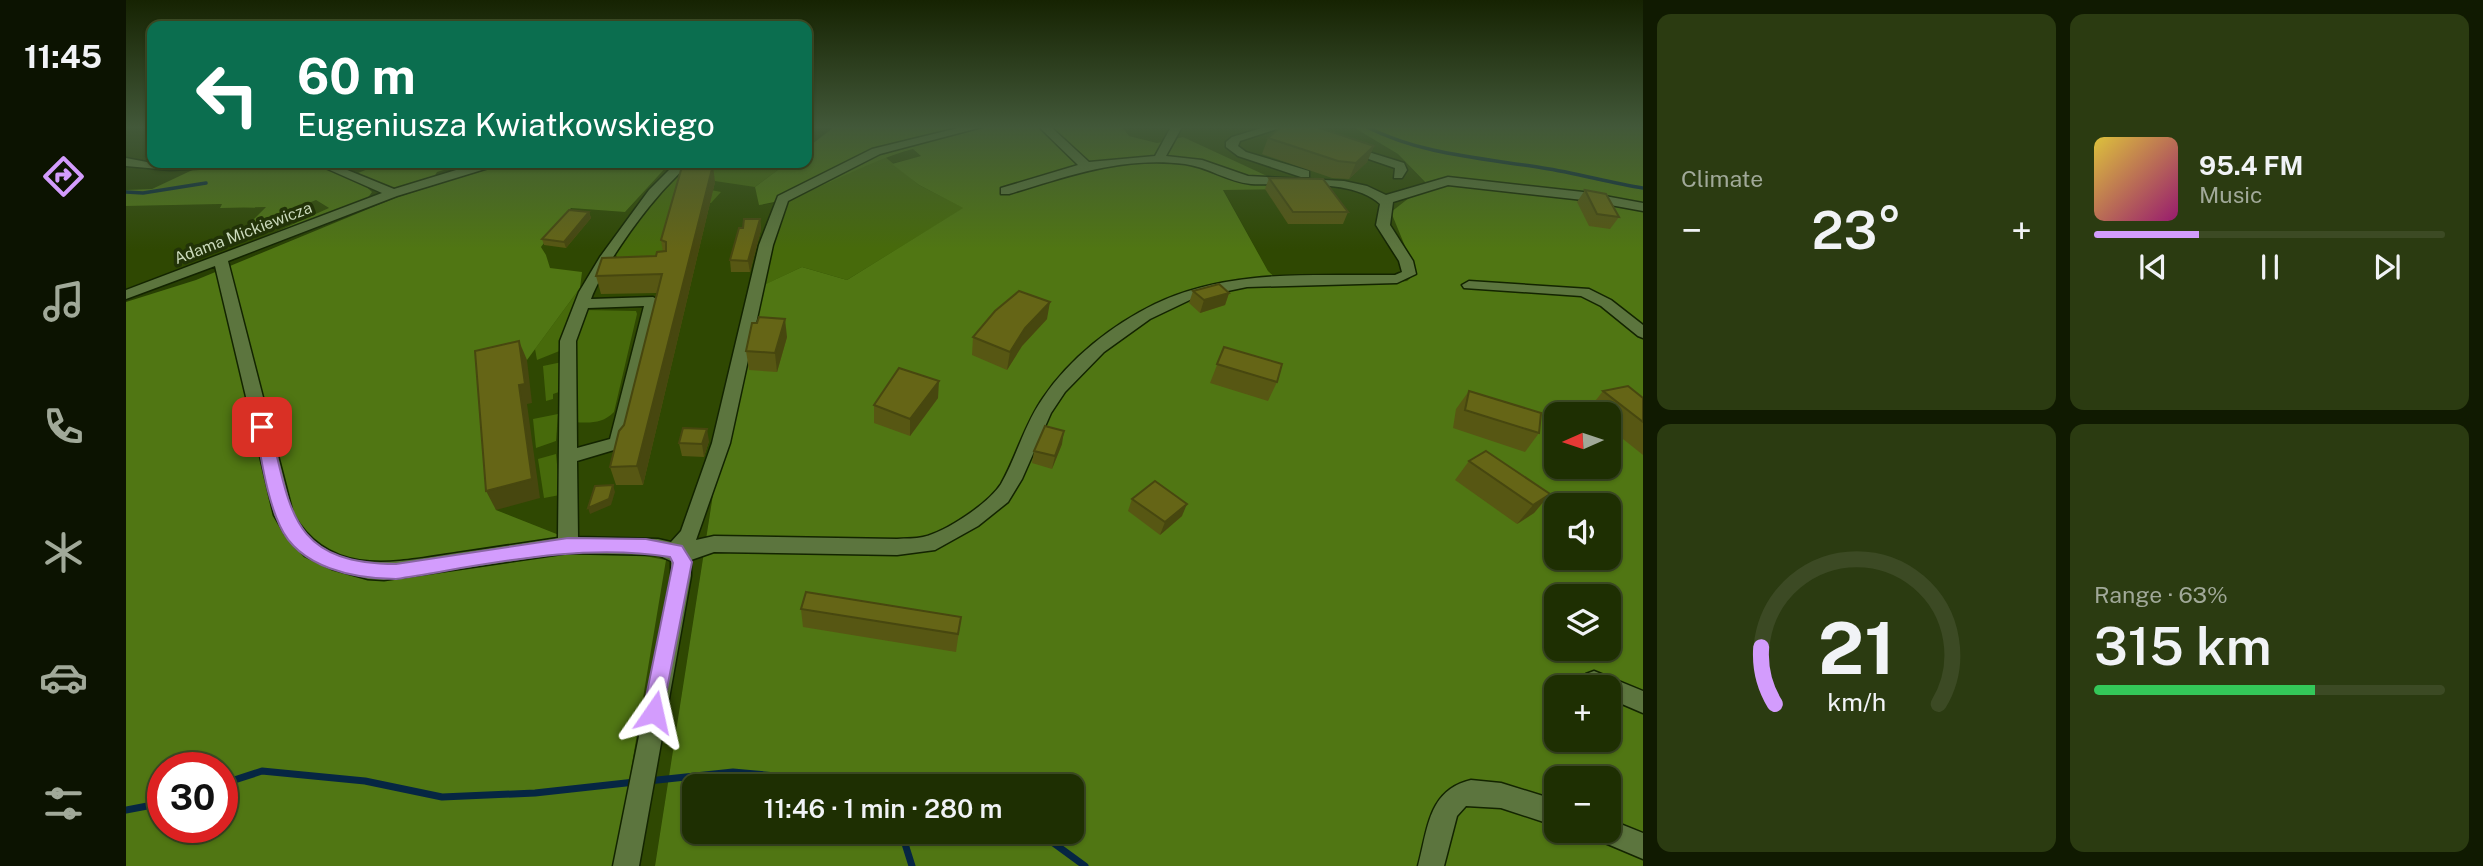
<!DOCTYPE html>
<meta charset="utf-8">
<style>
:root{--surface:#1e2f02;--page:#2b3b11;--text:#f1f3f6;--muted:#a1a999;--line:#3c4a24;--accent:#d39cfd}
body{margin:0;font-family:"Public Sans",sans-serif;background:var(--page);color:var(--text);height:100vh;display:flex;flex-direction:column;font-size:26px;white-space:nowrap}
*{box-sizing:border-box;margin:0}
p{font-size:23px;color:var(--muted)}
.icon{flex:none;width:38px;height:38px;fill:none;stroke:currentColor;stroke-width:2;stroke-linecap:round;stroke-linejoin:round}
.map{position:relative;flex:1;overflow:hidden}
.drawer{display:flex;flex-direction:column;gap:14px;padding:14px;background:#101a01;width:840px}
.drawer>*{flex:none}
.hud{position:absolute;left:21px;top:21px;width:665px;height:147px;border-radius:14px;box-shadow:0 2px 5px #0004,0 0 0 2px var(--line);background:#0b6e4f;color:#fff;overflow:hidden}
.needle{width:46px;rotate:267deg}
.controls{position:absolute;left:1418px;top:402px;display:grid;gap:14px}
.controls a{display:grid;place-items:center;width:77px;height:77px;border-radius:14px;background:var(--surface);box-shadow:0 2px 5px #0004,0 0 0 2px var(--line);font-size:35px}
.speed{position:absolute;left:21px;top:752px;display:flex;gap:14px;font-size:35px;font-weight:700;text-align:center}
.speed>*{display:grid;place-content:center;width:91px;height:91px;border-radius:50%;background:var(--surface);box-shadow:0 2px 5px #0004,0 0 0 2px var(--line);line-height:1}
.speed .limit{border:10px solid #d22;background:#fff;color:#111}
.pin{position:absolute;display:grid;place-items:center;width:60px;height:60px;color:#fff;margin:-30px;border-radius:14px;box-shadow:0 4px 10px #0006}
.me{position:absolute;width:77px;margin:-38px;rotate:11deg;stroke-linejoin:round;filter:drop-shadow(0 0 5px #0008)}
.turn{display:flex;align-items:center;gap:24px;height:147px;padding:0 35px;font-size:32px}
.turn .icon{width:91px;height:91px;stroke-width:2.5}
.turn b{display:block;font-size:49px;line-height:60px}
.big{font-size:52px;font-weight:600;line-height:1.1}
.drawer .card{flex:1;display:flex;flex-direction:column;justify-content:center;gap:10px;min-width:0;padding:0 24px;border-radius:14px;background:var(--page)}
.drawer .dial{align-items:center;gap:0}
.dial svg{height:182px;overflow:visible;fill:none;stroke:var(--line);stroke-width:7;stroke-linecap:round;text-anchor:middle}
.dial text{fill:var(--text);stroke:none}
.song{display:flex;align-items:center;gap:21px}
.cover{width:84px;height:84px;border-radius:10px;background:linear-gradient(135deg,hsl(50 70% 55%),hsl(320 70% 35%))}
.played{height:7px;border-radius:4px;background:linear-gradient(90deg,var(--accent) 30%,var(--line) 30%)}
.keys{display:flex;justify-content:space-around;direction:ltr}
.heat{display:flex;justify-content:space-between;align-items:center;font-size:38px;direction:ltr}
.charge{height:10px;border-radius:5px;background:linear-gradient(90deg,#34c759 63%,var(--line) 0)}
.drawer .tiles{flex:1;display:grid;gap:14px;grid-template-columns:repeat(2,1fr)}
.trip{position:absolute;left:556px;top:774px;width:402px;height:70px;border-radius:14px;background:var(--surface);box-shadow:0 2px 5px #0004,0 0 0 2px var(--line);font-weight:600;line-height:70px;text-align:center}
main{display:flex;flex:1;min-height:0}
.tabs{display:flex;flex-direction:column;width:126px;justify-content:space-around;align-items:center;background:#0c1301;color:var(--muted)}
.tabs .icon{width:49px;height:49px}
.tabs .active{color:var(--accent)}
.tabs b{font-size:32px;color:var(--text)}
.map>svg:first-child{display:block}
.built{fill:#2f4802}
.green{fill:#476a0b}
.forest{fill:#507613;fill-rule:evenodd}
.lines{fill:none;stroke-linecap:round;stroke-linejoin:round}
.stream-far1{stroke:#062643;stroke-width:3.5}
.stream{stroke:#062643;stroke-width:7}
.minor-casing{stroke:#132400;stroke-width:3}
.minor{fill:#5c753e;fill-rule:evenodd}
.wall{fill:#575713}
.shaded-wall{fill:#47470f}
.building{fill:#656516;stroke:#47470f;stroke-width:2}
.route{fill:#d39cfd;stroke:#8965a4;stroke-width:2}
.labels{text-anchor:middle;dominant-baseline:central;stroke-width:7;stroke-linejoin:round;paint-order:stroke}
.far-street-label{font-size:16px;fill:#cad9bb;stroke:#223308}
</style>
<main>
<nav class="tabs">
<b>11:45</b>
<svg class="icon active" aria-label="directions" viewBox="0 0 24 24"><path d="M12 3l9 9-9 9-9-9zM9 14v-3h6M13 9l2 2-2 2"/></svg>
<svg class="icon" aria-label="music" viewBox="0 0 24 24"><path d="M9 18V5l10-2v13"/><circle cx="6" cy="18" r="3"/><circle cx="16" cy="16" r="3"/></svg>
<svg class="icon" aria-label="phone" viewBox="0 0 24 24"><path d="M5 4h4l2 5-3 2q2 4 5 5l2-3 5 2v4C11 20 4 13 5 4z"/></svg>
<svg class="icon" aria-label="climate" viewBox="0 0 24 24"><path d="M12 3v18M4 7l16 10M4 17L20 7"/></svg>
<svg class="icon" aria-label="car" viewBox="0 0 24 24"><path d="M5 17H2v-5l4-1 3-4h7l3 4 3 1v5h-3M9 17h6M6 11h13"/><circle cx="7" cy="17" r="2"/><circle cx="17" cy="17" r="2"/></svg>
<svg class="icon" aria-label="filters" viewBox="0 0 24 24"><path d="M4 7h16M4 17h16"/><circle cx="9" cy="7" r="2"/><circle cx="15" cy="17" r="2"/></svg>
</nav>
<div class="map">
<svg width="1517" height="866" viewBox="0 0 1517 866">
<rect width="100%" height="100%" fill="#283f03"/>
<g class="built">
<path d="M996,127H1227L1272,154L1301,185L1290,273L1281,281L1262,283H1155L1142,271L1097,189L1057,137L1032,143L1003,136Z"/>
<path d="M787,149L796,156L767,163L721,280L676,267L595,443L529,866H489L456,544L370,510L360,414L454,288L423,268L420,255L415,247L446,208L499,212L544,163H661L629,187L634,205L663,201L758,156Z"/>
<path d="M190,200L204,209L148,238L0,292V206L97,204L94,207H141L129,225Z"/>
</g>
<g class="green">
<path d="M758,156L793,185L838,208L721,280L676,267L636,286L658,202Z"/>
<path d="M560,163H661L629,187L562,177L554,184L595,192L585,203H554L536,256L492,259L489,253L527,198Z"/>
<path d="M454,288L436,350L411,360L409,349Z"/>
<path d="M459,310L510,311L511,314L488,412C476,424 464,423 447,422V345Z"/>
<path d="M436,362L433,392L427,394V399L420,401L417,366Z"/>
<path d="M432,414L430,441L410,448L407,419Z"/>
<path d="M430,454L434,495L418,498L412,459Z"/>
</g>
<g class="forest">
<path d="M708,127H996L1003,136L1031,143L1057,137L1141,176L1157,189L1097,190L1142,271L1155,283H1262L1281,281L1290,273L1265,212L1301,184L1272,154L1227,127H1517V866H529L595,443L629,289L676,267L721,280L837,208L793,185L766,164L795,156L787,149C733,163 688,197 633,205L629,187L661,163H681V148ZM1430,415H1482V467H1430ZM1430,506H1482V558H1430ZM1430,597H1482V649H1430ZM1430,688H1482V740H1430ZM1430,779H1482V831H1430ZM569,786H947V831H569Z"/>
<path d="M124,163C165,163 215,160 246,192L241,199L148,238L143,235L203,208L190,200L129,225L125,222L140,207L94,208L96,204L0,206V190L26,189L75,166Z"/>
<path d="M257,163H341L311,172L308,177L269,191L232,173Z"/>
<path d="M379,163H544L499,212L445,208L415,247L420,255L424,268L456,272L454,288L401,360L358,369L370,510L456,544L540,560L489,866H0V302L70,280L269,198ZM37,768H96V828H37Z"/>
</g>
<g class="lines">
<g class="stream-far1">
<path d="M1241,127C1296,155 1357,158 1417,168C1451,173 1484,183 1517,188"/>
<path d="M0,192L17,193L80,183"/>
</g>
<g class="stream">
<path d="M522,781L607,772L694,780L702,786"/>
<path d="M96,784L136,771L239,781L316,797L409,793L509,782"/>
<path d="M0,810L37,803"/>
<path d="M775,831L786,866"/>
<path d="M911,831L959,866"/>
</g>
<defs>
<g id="minor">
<path d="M836,127H856L754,154L662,201L647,245L604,443L570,540L588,536L771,539C780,538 789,539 797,537C820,532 863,503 875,484C891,456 898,425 917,398C944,358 986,325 1029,304C1104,268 1189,276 1269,275L1276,272L1273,261L1250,225L1254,204C1226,178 1162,186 1125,184C1102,182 1082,167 1059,164C997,156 942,176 883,194H875V188L952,165L913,127H925L963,162L1029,156L1045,127H1056L1040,156L1076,160L1122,176L1218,181L1241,186L1260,195L1322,177L1457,192L1517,203V211L1457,200L1322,185L1267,202L1264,225L1287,261L1290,274L1271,283L1121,287L1068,298L1024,319L978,352L939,392L925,413L896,479L882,502L852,526L809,550L771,555L588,552L565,560V576L513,866H487L545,576V561L532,555L442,553L258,580L242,579L206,569L179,556L159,534L148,515L89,266L0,299V290L256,193L188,163H204L268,189L353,163H371L369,166L271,196L102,261L167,514C204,579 271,562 331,553C365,548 399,543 432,538L434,341L453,292L474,257L523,190L550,163H562C554,174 542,184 533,195C511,220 476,269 465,299L527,297L534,301L501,443L498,447L451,461L452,537L532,539L545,542L555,531L586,443L633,245L652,196L746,149ZM518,306L484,439L451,448L450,341L462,308Z"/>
<path d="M1139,127H1157L1114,141L1112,146L1120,152L1183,171V177H1175L1112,156L1100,147V142L1106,137Z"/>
<path d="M1223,146L1278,163L1281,170L1276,178H1268L1269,168L1219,151V147Z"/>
<path d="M0,158L26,163H109L103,167L44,170L0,166Z"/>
<path d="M1343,281L1463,289L1485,300L1517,325V338L1512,336L1475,306L1455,296L1338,288L1336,285Z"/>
<path d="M1468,671L1517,691V713L1482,698V688H1460L1457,681L1460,674Z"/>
<path d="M1345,780L1375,783L1430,800V826L1375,808L1340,806L1331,816L1318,866H1292C1302,829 1302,790 1345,780Z"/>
<path d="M1482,819L1517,833V859L1472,840L1468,831H1482Z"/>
</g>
</defs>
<use href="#minor" class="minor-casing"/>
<use href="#minor" class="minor"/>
</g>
<g class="wall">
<path d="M1142,138L1248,146L1241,162L1223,179L1206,178L1136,154Z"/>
<path d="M1143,178L1162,179L1222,212L1217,224H1162L1139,189Z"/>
<path d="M589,182L517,485H490L484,467L498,425L532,293L475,294L470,276L530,256L537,251L535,240Z"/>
<path d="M1459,190L1493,217L1484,229L1463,226L1451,202Z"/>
<path d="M463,212L465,218L440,248L418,245L416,239Z"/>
<path d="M634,219L635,230L624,272H605L604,260L617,228Z"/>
<path d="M1067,291L1103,293L1099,305L1074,313L1063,303Z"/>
<path d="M921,319L896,346L881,370L846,355L847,337Z"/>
<path d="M661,337L651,372L623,370L620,351Z"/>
<path d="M1098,347L1151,382L1142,401L1084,383Z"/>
<path d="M1343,391L1413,433L1399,452L1327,428L1330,409Z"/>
<path d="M1477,391L1517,398V455L1482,427V415H1468L1462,410Z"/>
<path d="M812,398L784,436L748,423V405Z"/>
<path d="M583,441L578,457L556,456L553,443Z"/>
<path d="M936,444L926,469L906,463L908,451Z"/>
<path d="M1343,461L1424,494L1408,513L1391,524L1329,480Z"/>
<path d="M1006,499L1056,516L1034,535L1002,511Z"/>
<path d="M675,609L835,617L830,652L677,627Z"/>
</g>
<g class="shaded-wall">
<path d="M1248,146L1241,162L1223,179L1230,163Z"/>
<path d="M587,165L589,182L517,485L511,466Z"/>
<path d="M463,212L465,218L440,248L438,242Z"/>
<path d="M634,219L635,230L624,272L622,261Z"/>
<path d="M1103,293L1099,305L1074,313L1078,300Z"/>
<path d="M924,302L921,319L896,346L881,370L884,352L899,328Z"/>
<path d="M659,319L661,337L651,372L649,353Z"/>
<path d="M393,341L401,360L406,403L401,404L414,498L370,510L360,491L393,385Z"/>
<path d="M813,381L812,398L784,436V419Z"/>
<path d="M581,429L583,441L578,457L576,444Z"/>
<path d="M938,431L936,444L926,469L929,456Z"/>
<path d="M487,485L489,492L485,505L464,514L462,508Z"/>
<path d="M1424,494L1408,513L1391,524L1407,505Z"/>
<path d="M1061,504L1056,516L1034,535L1039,522Z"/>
</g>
<g class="building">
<path d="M1155,127H1191L1248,146L1230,163L1212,161L1142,138Z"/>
<path d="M557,163H573L587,165L511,466L484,467L493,431L498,425L536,274L470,276L476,258L530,256L531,252L540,251V242L535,240Z"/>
<path d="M1143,178L1197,179L1222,212H1167Z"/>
<path d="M1459,190L1480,194L1493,217L1471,214Z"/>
<path d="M443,210L463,212L438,242L416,239Z"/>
<path d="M618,219H634L622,261L604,260L613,228H617Z"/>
<path d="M1093,284L1103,293L1078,300L1067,291Z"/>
<path d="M893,291L924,302L899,328L884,352L847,337L869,311Z"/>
<path d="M633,317L659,319L649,353L620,351L626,323H631Z"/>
<path d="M393,341L399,384L393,385L406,479L360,491L349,351Z"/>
<path d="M1098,347L1156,364L1151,382L1091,364Z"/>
<path d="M773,368L813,381L784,419L748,405Z"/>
<path d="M1502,386L1517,398V422L1477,391Z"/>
<path d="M1343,391L1415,413L1413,433L1339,410Z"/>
<path d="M919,426L938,431L929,456L908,451Z"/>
<path d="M557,428L581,429L576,444L553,443Z"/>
<path d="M1360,451L1424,494L1407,505L1343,461Z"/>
<path d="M1029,481L1061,504L1039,522L1006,499Z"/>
<path d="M487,485L483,499L462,508L469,486Z"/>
<path d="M680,592L835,617L832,634L675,609Z"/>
</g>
<linearGradient id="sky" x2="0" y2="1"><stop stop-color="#162302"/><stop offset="0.51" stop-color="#425839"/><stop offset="1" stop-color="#425839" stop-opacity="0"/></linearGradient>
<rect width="1517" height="249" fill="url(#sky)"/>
<path class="route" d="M136,422L144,427C165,512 165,563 270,564L442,538L520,539L556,546L566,562L535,719L528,722L520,719L517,712L547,563L544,557C453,542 360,565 270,579C229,579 173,568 154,526C140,496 136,460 129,427Z"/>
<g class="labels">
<g class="far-street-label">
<text transform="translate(117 233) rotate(-21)">Adama Mickiewicza</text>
</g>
</g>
</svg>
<div class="controls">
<a><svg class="needle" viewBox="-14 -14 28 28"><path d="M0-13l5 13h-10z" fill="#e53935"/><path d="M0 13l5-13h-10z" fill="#a1a999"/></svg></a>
<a><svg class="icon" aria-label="sound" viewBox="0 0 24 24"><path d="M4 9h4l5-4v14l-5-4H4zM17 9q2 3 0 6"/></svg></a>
<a><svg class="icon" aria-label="layers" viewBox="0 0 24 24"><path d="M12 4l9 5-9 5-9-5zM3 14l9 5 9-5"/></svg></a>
<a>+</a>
<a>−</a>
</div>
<div class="speed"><div class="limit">30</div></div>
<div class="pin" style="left:136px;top:427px;background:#d93025"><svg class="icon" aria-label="arrive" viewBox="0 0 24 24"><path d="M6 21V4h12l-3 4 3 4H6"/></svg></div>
<svg class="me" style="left:528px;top:712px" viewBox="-20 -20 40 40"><path d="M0-17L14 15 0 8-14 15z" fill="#d39cfd" stroke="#fff" stroke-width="4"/></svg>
<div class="trip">11:46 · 1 min · 280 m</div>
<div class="hud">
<div class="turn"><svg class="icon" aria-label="left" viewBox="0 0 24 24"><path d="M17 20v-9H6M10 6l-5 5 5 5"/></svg><div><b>60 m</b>Eugeniusza Kwiatkowskiego</div></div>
</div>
</div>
<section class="drawer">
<div class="tiles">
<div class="card"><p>Climate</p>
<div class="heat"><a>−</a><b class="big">23°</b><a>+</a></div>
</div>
<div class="card">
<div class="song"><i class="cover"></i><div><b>95.4 FM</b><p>Music</p></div></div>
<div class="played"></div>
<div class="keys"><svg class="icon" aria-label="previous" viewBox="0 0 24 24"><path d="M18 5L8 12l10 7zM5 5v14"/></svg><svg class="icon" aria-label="pause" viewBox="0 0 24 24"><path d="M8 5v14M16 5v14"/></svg><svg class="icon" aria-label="next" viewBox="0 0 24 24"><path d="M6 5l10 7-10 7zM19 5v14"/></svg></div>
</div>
<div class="card dial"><svg viewBox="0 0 100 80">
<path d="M14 69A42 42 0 1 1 86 69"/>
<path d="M14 69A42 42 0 0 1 8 44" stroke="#d39cfd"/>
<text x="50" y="56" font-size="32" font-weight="700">21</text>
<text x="50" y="72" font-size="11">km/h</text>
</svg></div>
<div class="card"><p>Range · 63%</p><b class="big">315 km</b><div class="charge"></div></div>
</div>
</section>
</main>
